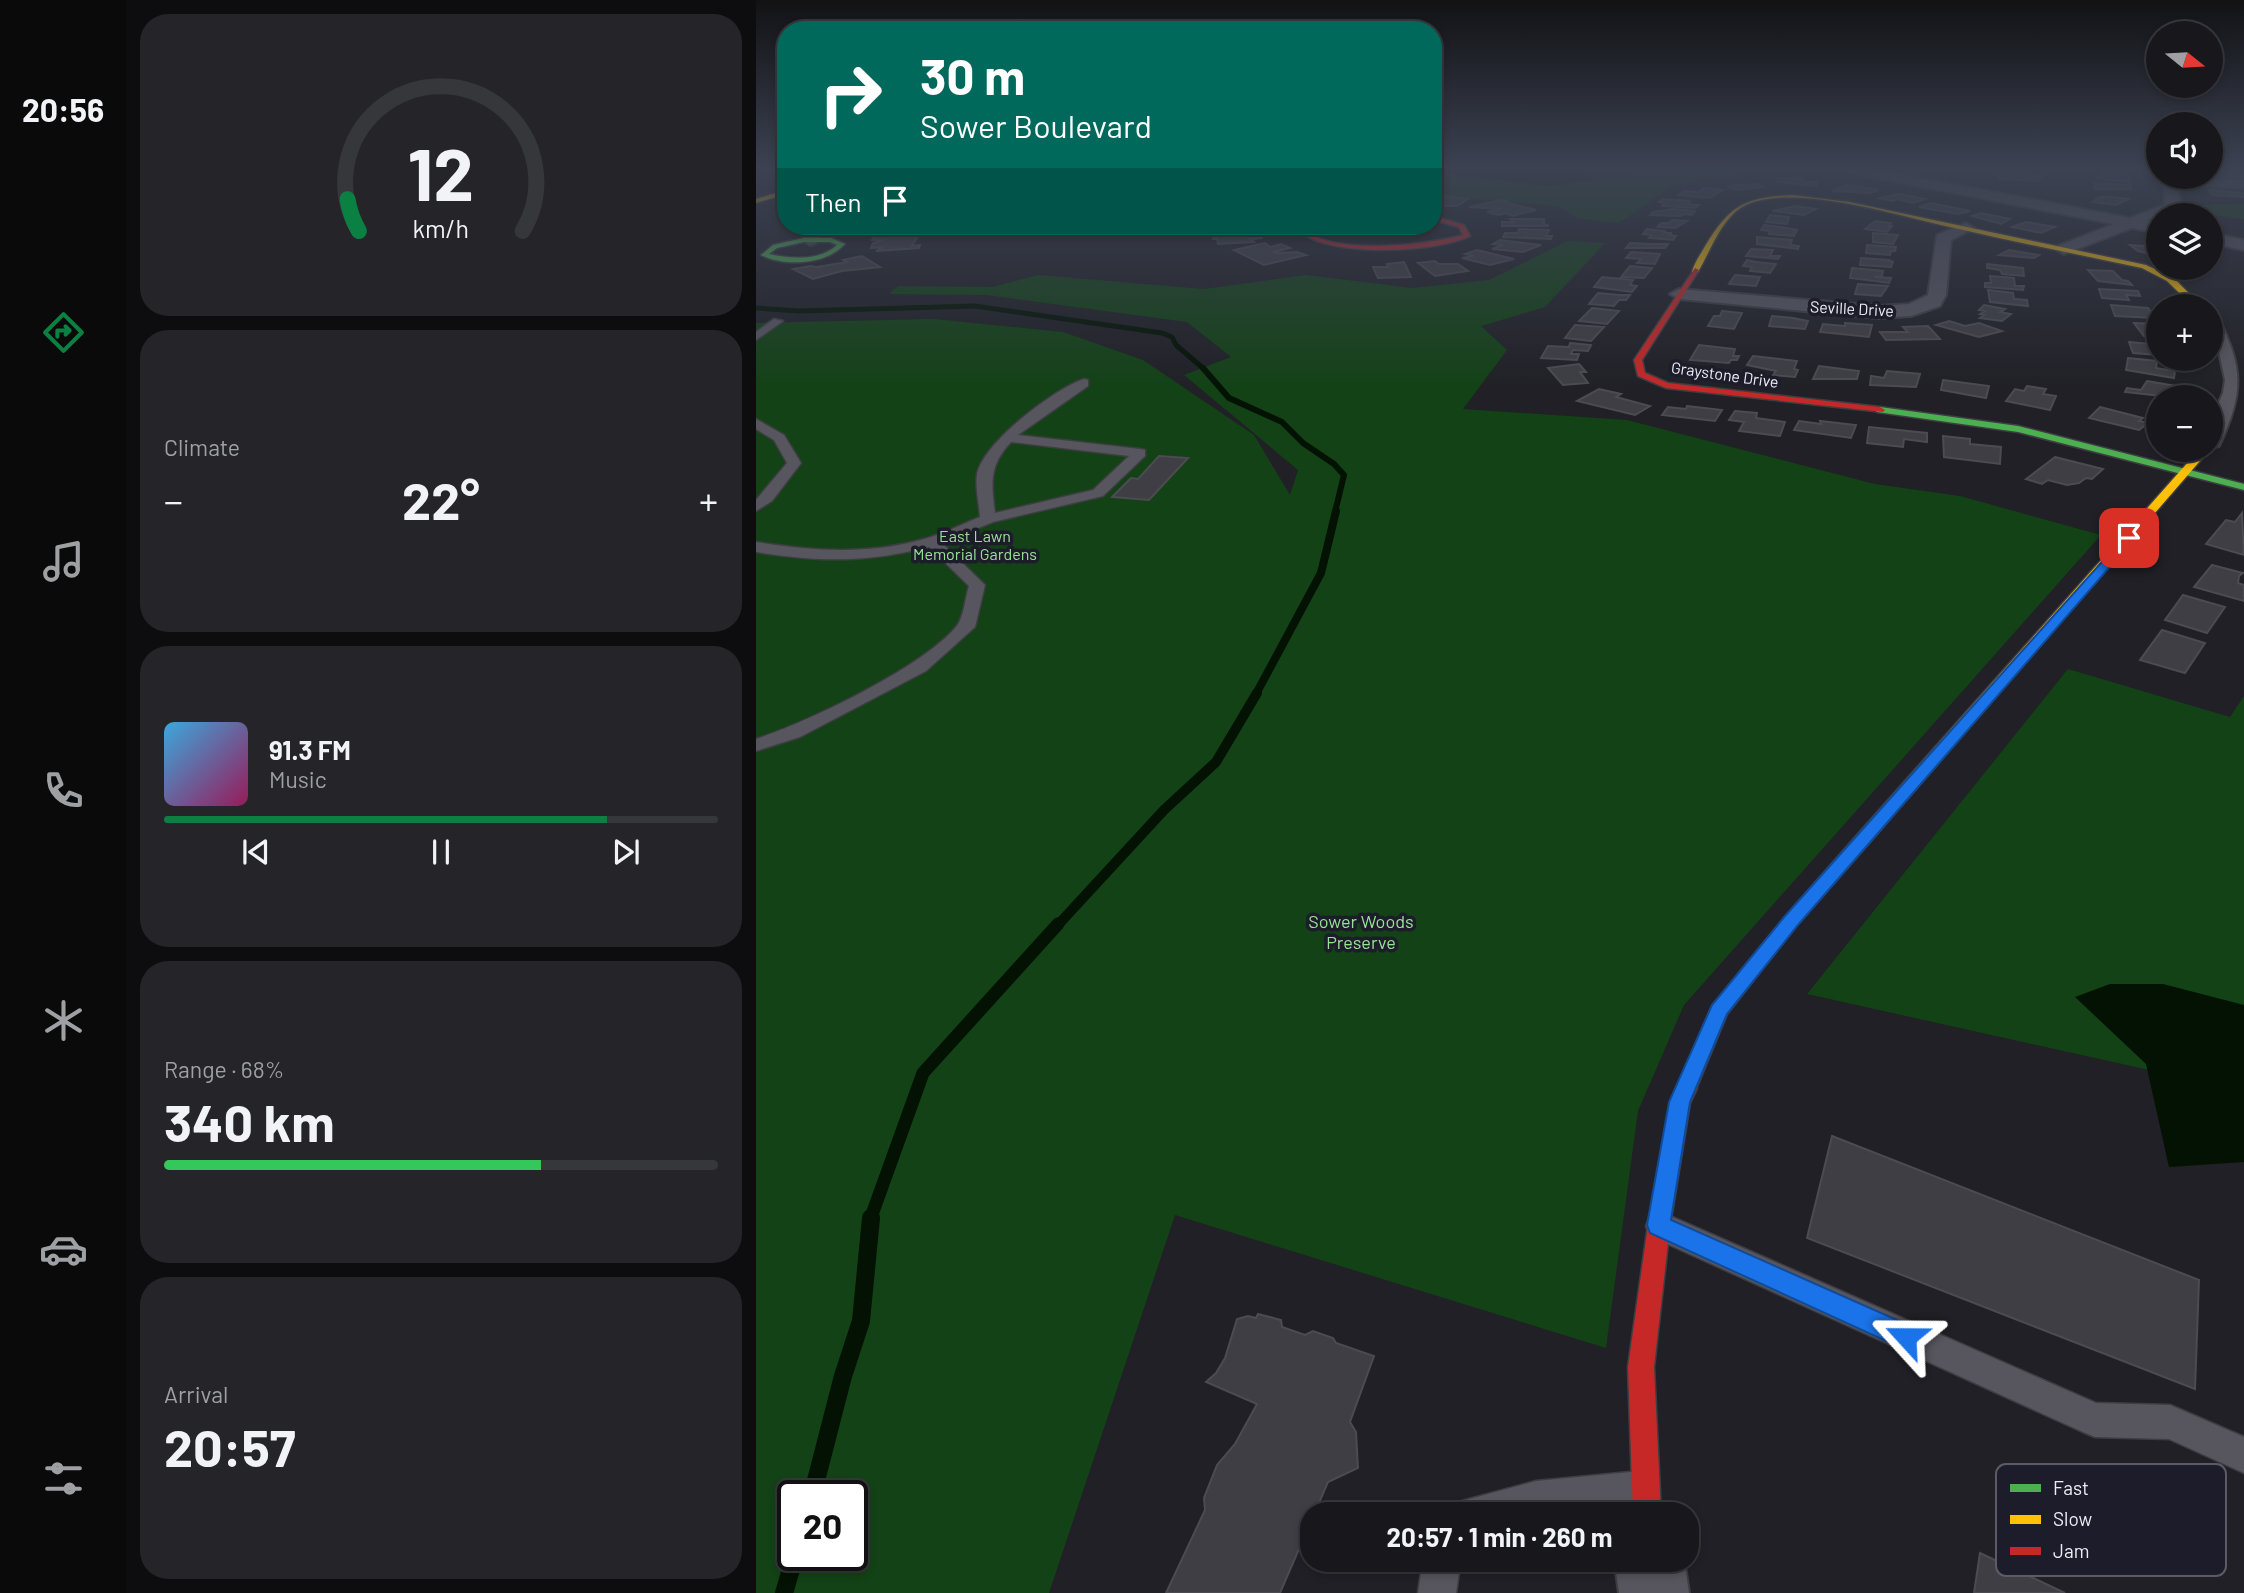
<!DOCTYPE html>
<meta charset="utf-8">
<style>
:root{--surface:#18181c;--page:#252529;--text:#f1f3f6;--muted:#9fa0a3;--line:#36373b;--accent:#0b8043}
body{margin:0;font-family:Barlow,sans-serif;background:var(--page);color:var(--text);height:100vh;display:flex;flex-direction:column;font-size:26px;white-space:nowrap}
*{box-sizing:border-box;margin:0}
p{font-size:23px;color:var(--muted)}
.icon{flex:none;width:38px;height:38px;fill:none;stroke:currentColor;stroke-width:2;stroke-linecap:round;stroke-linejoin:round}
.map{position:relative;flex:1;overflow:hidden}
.side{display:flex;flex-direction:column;gap:14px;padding:14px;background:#0d0d0f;width:630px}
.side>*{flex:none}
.guide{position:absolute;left:21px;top:21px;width:665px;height:214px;border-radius:28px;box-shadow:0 4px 10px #0003,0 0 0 2px var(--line);background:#00695c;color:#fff;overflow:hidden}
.needle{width:46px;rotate:108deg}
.controls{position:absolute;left:1390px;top:21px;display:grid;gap:14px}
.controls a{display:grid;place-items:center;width:77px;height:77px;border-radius:50%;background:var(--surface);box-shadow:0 4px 10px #0003,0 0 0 2px var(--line);font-size:35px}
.speed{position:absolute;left:21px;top:1480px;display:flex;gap:14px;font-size:35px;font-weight:700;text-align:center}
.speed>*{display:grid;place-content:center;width:91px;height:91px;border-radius:50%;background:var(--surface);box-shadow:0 4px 10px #0003,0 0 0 2px var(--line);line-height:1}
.speed .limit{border:4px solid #111;border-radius:10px;background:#fff;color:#111}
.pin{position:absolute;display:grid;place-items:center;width:60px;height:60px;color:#fff;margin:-30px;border-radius:14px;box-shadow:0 4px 10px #0006}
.me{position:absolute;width:77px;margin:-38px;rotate:294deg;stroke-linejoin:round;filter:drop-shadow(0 0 5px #0008)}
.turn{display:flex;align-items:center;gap:24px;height:147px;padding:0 28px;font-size:32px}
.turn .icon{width:91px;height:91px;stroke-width:2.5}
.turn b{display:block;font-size:49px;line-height:60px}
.then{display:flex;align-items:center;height:66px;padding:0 28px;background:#0003;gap:14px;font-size:26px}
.big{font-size:52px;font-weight:700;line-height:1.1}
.side .card{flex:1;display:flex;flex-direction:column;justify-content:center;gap:10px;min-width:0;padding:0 24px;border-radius:28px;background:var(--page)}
.side .dial{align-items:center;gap:0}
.dial svg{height:182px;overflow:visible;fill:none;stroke:var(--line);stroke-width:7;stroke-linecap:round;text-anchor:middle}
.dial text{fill:var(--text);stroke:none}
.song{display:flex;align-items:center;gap:21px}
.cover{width:84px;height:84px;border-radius:10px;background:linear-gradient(135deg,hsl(200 70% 55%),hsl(330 70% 35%))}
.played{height:7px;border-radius:4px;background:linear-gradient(90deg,var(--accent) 80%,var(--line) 80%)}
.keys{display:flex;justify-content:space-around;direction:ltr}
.heat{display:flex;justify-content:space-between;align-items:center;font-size:38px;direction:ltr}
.charge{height:10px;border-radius:5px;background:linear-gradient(90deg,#34c759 68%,var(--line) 0)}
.trip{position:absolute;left:544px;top:1502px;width:399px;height:70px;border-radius:28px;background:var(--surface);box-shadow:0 4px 10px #0003,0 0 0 2px var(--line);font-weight:700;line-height:70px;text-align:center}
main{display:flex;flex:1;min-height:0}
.menu{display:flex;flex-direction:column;width:126px;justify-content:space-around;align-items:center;background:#0a0a0b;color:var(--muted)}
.menu .icon{width:49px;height:49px}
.menu .selected{color:var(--accent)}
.menu b{font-size:32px;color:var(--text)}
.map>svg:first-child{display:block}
.green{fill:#134216;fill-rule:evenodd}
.water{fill:#031203}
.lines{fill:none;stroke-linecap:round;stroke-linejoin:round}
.stream-far5{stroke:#031203;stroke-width:5}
.stream-far4{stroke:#031203;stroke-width:6}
.stream-far3{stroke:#031203;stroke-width:8}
.stream-far2{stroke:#031203;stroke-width:10}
.stream-far1{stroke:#031203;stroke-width:13}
.stream{stroke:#031203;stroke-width:18}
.building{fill:#3e3e44;stroke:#4c4b51;stroke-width:2}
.lane-casing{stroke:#3e3d42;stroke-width:3}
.street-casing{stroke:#3e3d42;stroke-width:4}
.fast-casing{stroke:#3e3d42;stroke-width:3}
.slow-casing{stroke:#3e3d42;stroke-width:3}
.jam-casing{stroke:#3e3d42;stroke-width:3}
.lane{fill:#57565f;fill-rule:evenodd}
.street{fill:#57565f;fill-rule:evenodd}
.fast{fill:#4caf50;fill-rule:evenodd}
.slow{fill:#ffc107;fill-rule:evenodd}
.jam{fill:#c62828;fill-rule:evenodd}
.route{fill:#1a73e8;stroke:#114b97;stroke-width:2}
.labels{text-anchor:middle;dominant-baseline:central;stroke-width:7;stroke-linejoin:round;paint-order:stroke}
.far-street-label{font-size:16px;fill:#edecf6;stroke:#1d1c2a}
.far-park-label{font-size:16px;fill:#98e395;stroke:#1d1c2a}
.park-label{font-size:18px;fill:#98e395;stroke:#1d1c2a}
.key{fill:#1d1c2a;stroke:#5b5a67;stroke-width:2}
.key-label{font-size:19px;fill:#edecf6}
</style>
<main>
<nav class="menu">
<b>20:56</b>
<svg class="icon selected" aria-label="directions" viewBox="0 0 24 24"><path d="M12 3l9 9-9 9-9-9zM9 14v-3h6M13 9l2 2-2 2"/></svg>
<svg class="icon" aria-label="music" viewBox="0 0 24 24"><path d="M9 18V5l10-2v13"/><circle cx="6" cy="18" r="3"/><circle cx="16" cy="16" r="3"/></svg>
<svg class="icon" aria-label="phone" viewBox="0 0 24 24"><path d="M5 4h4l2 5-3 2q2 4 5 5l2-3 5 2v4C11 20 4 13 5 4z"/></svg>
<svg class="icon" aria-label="climate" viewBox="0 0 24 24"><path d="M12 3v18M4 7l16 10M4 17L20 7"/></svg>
<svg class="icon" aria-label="car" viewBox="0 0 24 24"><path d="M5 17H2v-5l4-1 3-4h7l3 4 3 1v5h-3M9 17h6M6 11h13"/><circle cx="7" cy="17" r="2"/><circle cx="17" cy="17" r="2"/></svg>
<svg class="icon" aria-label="filters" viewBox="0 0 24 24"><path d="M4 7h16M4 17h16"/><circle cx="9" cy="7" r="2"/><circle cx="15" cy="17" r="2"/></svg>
</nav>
<section class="side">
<div class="card dial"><svg viewBox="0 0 100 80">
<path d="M14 69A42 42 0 1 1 86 69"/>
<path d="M14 69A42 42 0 0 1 9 55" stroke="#0b8043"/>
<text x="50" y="56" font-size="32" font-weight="700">12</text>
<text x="50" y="72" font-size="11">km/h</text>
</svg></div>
<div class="card"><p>Climate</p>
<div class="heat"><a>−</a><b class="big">22°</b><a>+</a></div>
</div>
<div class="card">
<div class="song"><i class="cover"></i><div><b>91.3 FM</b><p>Music</p></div></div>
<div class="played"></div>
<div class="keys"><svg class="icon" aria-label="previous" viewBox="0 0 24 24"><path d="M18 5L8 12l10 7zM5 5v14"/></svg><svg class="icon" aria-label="pause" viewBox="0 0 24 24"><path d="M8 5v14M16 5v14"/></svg><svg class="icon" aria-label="next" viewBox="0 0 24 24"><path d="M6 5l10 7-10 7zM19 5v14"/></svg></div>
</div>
<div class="card"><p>Range · 68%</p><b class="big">340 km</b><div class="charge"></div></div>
<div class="card"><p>Arrival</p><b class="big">20:57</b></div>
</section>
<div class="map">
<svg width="1488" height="1593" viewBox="0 0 1488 1593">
<rect width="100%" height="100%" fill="#202026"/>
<g class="green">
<path d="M942,167H1061L1076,170L982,175L918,185L862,223L821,218L801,206L677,195V172L792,186Z"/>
<path d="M1488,204V219L1429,211L1444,205Z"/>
<path d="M812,241L849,243L789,307L725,326L751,350L707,409L871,420L1119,484L1204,496L1345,535L928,1005L882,1111L850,1348L419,1215L293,1593H0V323L178,319L307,332L387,360L498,435L534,495L542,470L428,375L475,357L431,322L231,295L133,294L142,286L237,287L282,275L448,289L550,275L656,288L733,280ZM37,1496H96V1556H37Z"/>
<path d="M1312,669L1474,717L1488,696V1091L1051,994Z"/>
</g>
<g class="water">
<path d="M677,167H815L837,179L792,186L677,172Z"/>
<path d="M1354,984H1407L1488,1005V1162L1413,1167L1390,1064L1319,997Z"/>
</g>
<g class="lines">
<path class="stream-far5" d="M0,308L43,311L219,306L406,333L416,337L420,345L448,369"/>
<path class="stream-far4" d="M447,368L473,398L526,422L547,443L578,464L588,475L579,512"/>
<path class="stream-far3" d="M500,694L565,573L580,511"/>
<path class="stream-far2" d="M301,926L408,810L460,762L501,693"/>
<path class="stream-far1" d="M114,1220L167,1073L302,924"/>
<g class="stream">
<path d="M56,1496L87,1376L105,1321L115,1218"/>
<path d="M28,1593L39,1556"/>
</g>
</g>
<g class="building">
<path d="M1454,170L1488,175V177L1454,175Z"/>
<path d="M1347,172L1371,174L1375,182L1342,179L1341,177H1347Z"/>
<path d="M1252,173L1286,175L1287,178L1282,177V181L1243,179L1242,176H1254Z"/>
<path d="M1020,178H1046L1048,182H1060L1061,186L1021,182Z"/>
<path d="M1338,183L1374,185L1375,189H1339Z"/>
<path d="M1001,184L1008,187L980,190L971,186Z"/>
<path d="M1090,185L1123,190L1114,193L1076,191Z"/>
<path d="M948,188L967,190L953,198L922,195L928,191L943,192Z"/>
<path d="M1453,190L1488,193V197L1456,195Z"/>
<path d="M1144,194L1169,199L1157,203L1141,199L1137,201L1122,198Z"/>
<path d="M688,196L695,197L712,199L701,206H677V202Z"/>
<path d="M1343,197H1356L1373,199L1360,205L1337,202Z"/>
<path d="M906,199L934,201L932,204L943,205L939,208L906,206L909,203L903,202Z"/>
<path d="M745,200L751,201L748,202L780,210L756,216L750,213L742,215L731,212L745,209L713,207Z"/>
<path d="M1175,203L1214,211L1202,214L1163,207Z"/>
<path d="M1039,206L1060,209L1048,215L1016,211Z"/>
<path d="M917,209L939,211L936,215L927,214L925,216L894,215L897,212Z"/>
<path d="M1225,213L1254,219L1245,224L1216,216Z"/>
<path d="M1014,215L1033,217L1031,224L1010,222Z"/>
<path d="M754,219H788V224L793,226H746V222H758Z"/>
<path d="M916,220L931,221L919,228L901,227L905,223H913Z"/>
<path d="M1119,221L1135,223L1133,226H1136L1131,232L1109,229Z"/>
<path d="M1270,222L1299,227L1285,233L1256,227Z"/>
<path d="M1008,225L1025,227L1041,230L1038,236L1013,234L1014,231L1005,230Z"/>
<path d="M140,226V230L105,234L110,230L95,231V227Z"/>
<path d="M501,226V230L489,231L485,235L505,234L506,238L494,239L498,242L462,244L461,239H457L458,231L453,229Z"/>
<path d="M763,229L793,230L790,236H796L795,239L747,237L749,233H762Z"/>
<path d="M891,229L909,231L908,233H915L914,235L920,236L917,240L893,238L895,235L887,234Z"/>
<path d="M167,232V235L158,236L161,238L156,246L164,245L163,248L120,251L127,247L115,248L117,243L129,240H116L118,236Z"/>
<path d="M1117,233L1142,235L1137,244L1117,242Z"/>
<path d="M1001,237L1036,240L1034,245L1043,246L1042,249L1001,244Z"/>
<path d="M744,240L785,245L767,252L736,249L747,245L737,244Z"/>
<path d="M509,243L514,247L525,244L534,248L517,252L519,253L541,252L550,255L508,265L478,250Z"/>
<path d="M874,243L895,244H912L909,248H870Z"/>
<path d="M1111,245L1140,247L1139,251H1135L1134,255L1110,253Z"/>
<path d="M1374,245L1402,247V256L1382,251Z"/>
<path d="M995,249L1017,250L1014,256H1024L1022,259L990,256Z"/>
<path d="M721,250L758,259L734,265L706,258L718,256L709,254Z"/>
<path d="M1253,250L1283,255L1278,258L1243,255Z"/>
<path d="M875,252L904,254L899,264L881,263L885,259L870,258Z"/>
<path d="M106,256L124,267L86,271L57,279L37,269L55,266L64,268L61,267L91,262L87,260Z"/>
<path d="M1105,258L1133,260L1137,262L1135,267L1104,265Z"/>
<path d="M991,260L1000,262L1020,264L1014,273L994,271L996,267L987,266Z"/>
<path d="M679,261L683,264H702L712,271L679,276L662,263Z"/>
<path d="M648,262L655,277L622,278L617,267H632L631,264Z"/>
<path d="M1231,264L1267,268L1268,276L1246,274L1244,270L1231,268Z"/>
<path d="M874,266L896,268L888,278L865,277Z"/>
<path d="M1096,268L1127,271L1126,276L1118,277L1135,278L1133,283L1094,278Z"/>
<path d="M1332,270L1357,271L1366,280L1372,281L1376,285L1342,281Z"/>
<path d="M979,275L1004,277L1000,286L973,284Z"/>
<path d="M1234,276L1258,278L1259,286H1268L1267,290L1229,287V283H1235Z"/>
<path d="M846,277L877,280L874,285L881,286L876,292L838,287Z"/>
<path d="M1102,284L1132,286L1125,296L1099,294Z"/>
<path d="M1343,289L1382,291L1384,296L1370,295L1373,300L1346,298Z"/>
<path d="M1232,290L1257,293L1258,299L1271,300L1272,306L1234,302Z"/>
<path d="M842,293L864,295H874L870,300H863L858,306L833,304Z"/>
<path d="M1228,305L1249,309L1244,312L1255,314L1246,321L1224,318L1228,315L1224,314L1229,311L1223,310Z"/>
<path d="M1355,305L1392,308L1399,318L1359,316Z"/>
<path d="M836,308L863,311L851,324L823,321Z"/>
<path d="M966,311L986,313L978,329L952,326L958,316H964Z"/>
<path d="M1016,316L1037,318L1052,321L1049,329L1013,326Z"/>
<path d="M1193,321L1209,326L1223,323L1246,331L1223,337L1180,325Z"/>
<path d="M1089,323L1116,325L1113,337L1064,332L1067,324L1089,326Z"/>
<path d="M1378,323L1402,324V338L1388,336Z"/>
<path d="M819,325L848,327L835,341L809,338Z"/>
<path d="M1172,326L1184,339L1130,340L1124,332H1152L1147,327Z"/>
<path d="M1394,341L1402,342V355L1377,353L1373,342L1394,344Z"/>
<path d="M814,343L835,345L832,351L817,350L815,354H823L821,360L785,358L792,346L813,347Z"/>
<path d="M943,345L979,349L977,356H983L981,360H975L973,363L934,360Z"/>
<path d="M997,356L1041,361L1038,369L1042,370L1039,377L1017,375L1020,371L991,365Z"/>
<path d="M1372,358L1401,361L1400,368L1419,371L1418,378L1370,370Z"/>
<path d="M823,364L830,372H824L832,383L807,385L792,368Z"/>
<path d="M1063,366L1103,371L1101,379H1057Z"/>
<path d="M1131,371L1164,374L1160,387L1114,385L1115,376L1128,378Z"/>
<path d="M1187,380L1233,386L1230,398L1185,390Z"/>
<path d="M1391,381L1420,386L1414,397L1369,392L1371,388L1385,390Z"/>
<path d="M1271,386L1290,389L1287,394L1300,396L1294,410L1250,401L1259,389L1268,391Z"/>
<path d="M843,389L865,394L860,397L894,406L879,415L821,401Z"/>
<path d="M931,406L966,410L959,421L906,415L912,407L930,409Z"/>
<path d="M1344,407L1387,418L1383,421L1392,423L1383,430L1333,418Z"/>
<path d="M979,411L1001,413L1000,418L1029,422L1024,436L983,431L988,422L973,420Z"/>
<path d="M1043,421L1065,424L1064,421L1100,425L1095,438L1038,430Z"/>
<path d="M1113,427L1171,433V442L1148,439L1147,447L1111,443Z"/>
<path d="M1187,436L1214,439V444L1245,447L1244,464L1188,457Z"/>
<path d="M403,456L432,458L393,500L356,497L375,478L382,479Z"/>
<path d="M1299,457L1347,469L1336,479L1330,478L1323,483L1311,485L1292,480L1286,484L1270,479Z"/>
<path d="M1486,513L1488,555L1450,544L1470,520L1479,522Z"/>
<path d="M1456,565L1487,573L1483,576L1482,583L1488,585V601L1438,587Z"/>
<path d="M1427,595L1469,607L1451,633L1409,620Z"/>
<path d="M1406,630L1449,643L1429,673L1384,660Z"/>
<path d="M1076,1136L1443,1280L1439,1389L1051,1238Z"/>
<path d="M502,1314L525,1320L526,1327L549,1335L557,1331L577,1338L580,1343L618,1356L594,1422L600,1432L602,1468L572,1482L524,1593H410L449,1510L448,1498L461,1465L479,1444L501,1404L450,1382L460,1373L469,1358L481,1319L492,1316L500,1318Z"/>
<path d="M1224,1553L1309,1593H1218Z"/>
</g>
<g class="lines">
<defs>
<g id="lane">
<path d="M18,319L27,321L0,340V332Z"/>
<path d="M328,379L332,380V386L262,435L384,449L389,450V456L347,496L237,522L186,543L229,585L219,627L170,671L44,737L0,751V739C52,722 165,668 200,627C208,618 209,598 213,586L173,547C108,563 65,562 0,552V542C57,551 112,555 168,539C187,534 206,524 224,517C223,503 219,487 221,474C228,442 298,389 328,379ZM255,442L373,456L337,490L239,513C235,483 233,465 255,442Z"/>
<path d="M0,419L28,435L45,463L16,501L0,511V500L31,463L18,440L0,429Z"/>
<path d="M905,1212L1340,1403L1414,1405L1488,1437V1473L1413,1439L1339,1437L1327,1432L894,1236L890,1226L894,1216Z"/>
<path d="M885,1471L898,1476L903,1489L898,1502C851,1521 753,1514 701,1514L706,1501L780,1481Z"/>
<path d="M667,1559H705L700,1593H662Z"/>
</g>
<g id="street">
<path d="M1078,167H1106L1374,218L1408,205L1409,192L1402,177L1488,180V188L1420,185L1424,200L1418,211L1402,215L1392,221L1402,223V233L1376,228L1308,254L1300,249L1302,246L1358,224L1084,171Z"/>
<path d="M1210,223L1218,228L1195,240L1190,295L1184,306L1155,316L1123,318L923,299L914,294L923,289L1123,306L1153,304L1172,295L1181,235Z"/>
<path d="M53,226H69L60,243L54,245L46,240Z"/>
<path d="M1454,233L1488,240V250L1454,243Z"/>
<path d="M1454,314L1461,316C1488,367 1488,394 1463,446L1454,448V422L1467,393L1469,380L1463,352L1454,336Z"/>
<path d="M858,1559H928L933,1593H863Z"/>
</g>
<g id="fast">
<path d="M48,238H75L89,244C70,265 29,267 5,255L17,245ZM48,242H74L81,245C64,261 35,259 13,254L21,248Z"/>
<path d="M1124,407L1262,426L1488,484V490L1262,432L1121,412L1119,410Z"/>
<path d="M1108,833L1114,834L1116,838L1114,842L1041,925L971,1014L938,1094L931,1096L924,1094L921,1088L956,1006L1029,917L1102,834Z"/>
</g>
<g id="slow">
<path d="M30,190V194L0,203V199Z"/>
<path d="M1036,195L1093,202L1390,265L1417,277L1445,306H1437L1411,281L1386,268C1325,255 1264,243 1203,229C1149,218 1044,183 992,204C967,214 955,250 942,272H936C938,263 946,252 951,243C975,204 991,197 1036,195Z"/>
<path d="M1441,452L1450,454L1114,842H1102L1100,838L1102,834Z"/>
</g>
<g id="jam">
<path d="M677,216L708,225L714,236C681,253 561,259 538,226H544C571,257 671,245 707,235L703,227L677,220Z"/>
<path d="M939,268L943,270L886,360L889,373L912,383L1124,407L1129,410L1127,412L910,388L882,376L878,360Z"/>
<path d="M931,1080L938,1082L941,1088L934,1103L914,1225L898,1367L905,1514H877L872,1367L892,1225L914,1103L924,1082Z"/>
</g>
</defs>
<use href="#lane" class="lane-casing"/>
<use href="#street" class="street-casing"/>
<use href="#fast" class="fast-casing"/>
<use href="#slow" class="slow-casing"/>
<use href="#jam" class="jam-casing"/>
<use href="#lane" class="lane"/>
<use href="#street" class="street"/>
<use href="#fast" class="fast"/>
<use href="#slow" class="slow"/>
<use href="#jam" class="jam"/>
</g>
<linearGradient id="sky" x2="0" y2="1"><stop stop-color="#121215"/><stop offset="0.43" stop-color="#3c4252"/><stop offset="1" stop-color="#3c4252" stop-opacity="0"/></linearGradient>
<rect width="1488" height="390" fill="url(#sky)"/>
<path class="route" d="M1369,536L1379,538L1042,925L971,1014L934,1102L915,1220L1159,1328L1163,1337L1159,1346L1150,1349L1141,1346L894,1233L891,1225L913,1102L956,1005L1029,916Z"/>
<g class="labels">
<g class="far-street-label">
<text transform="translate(1096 308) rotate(3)">Seville Drive</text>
<text transform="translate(969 374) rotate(8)">Graystone Drive</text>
</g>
<g class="far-park-label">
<text x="219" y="535">East Lawn<tspan x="219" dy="18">Memorial Gardens</tspan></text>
</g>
<g class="park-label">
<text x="605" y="921">Sower Woods<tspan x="605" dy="21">Preserve</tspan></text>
</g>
</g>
<rect x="1240" y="1464" width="230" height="112" rx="10" class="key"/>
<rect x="1254" y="1484" width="31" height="8" fill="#4caf50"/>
<rect x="1254" y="1515" width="31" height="9" fill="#ffc107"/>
<rect x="1254" y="1547" width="31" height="8" fill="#c62828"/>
<g class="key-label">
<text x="1297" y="1495">Fast</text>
<text x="1297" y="1526">Slow</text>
<text x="1297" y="1558">Jam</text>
</g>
</svg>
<div class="controls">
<a><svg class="needle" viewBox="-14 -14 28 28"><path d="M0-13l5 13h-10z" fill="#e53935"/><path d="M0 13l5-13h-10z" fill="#9fa0a3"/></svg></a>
<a><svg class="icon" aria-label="sound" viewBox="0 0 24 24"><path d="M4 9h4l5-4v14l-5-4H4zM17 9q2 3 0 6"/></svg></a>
<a><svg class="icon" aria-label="layers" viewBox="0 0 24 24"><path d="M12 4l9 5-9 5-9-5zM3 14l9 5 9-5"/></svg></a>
<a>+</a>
<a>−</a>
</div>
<div class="speed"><div class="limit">20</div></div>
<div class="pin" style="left:1373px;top:538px;background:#d93025"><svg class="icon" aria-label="arrive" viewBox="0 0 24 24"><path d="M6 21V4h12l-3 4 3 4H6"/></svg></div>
<svg class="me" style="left:1150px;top:1337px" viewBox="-20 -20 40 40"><path d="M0-17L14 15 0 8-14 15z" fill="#1a73e8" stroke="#fff" stroke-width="4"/></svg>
<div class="trip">20:57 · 1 min · 260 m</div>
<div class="guide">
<div class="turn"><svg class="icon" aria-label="right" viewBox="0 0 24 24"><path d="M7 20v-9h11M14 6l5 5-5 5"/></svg><div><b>30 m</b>Sower Boulevard</div></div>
<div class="then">Then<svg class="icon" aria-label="arrive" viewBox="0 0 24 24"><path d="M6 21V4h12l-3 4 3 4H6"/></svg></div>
</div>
</div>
</main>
